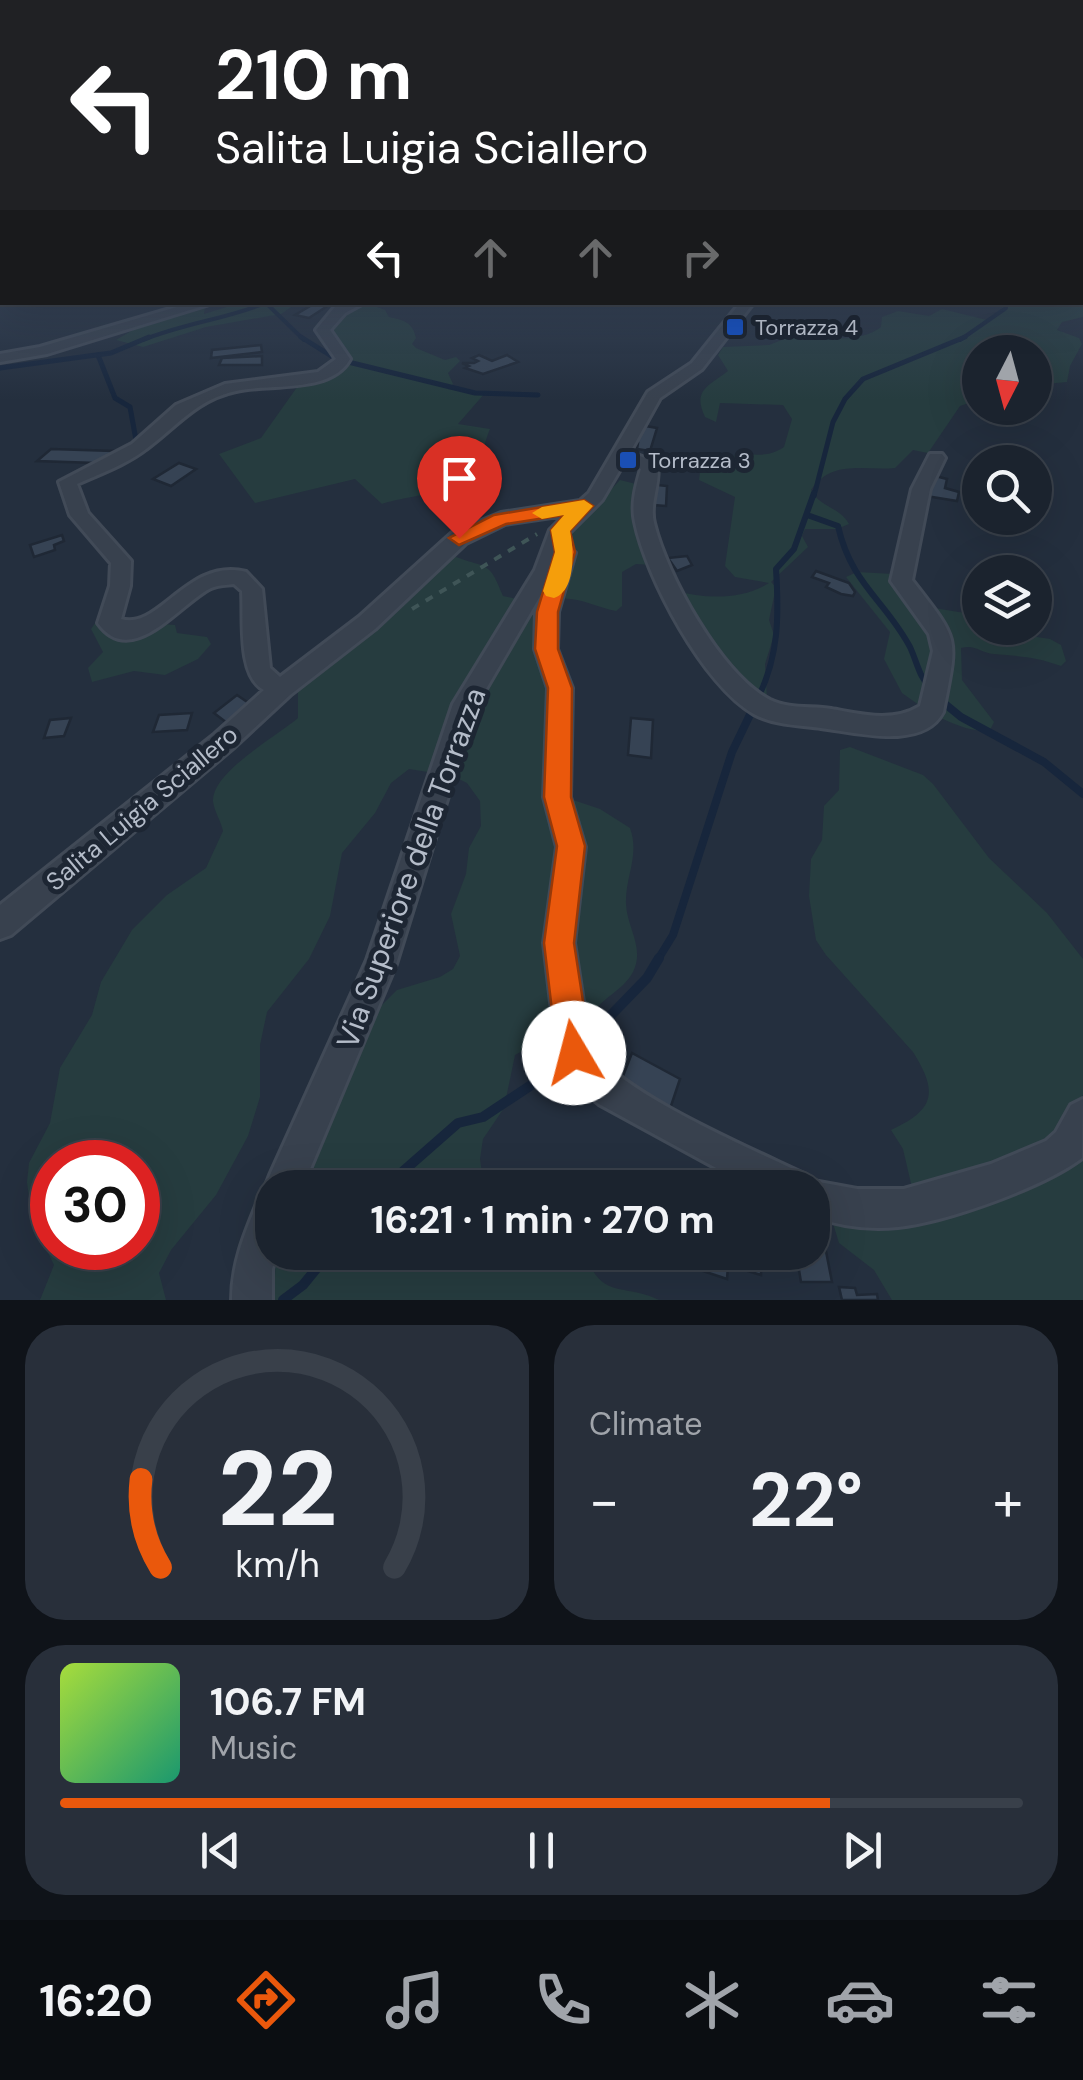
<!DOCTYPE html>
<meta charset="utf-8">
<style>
:root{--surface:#1b232e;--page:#282f3a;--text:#f1f3f6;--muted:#a0a4aa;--line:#39404a;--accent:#ea580c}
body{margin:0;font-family:"DM Sans",sans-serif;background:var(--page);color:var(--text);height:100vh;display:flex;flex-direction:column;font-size:38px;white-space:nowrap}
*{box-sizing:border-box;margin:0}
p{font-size:32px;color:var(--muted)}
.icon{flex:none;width:55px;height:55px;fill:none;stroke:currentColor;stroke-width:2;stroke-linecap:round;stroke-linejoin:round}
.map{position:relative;height:1300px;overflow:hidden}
.details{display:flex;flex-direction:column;gap:25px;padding:25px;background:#0f1319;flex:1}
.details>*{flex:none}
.top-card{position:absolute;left:0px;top:0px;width:1085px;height:305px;box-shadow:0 10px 40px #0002,0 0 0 2px var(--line);background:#202124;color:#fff;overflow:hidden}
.needle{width:65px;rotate:186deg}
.buttons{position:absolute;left:962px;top:335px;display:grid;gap:20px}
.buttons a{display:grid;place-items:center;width:90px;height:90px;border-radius:50%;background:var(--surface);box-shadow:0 10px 40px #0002,0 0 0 2px var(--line);font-size:50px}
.speed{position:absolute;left:30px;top:1140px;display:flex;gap:20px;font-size:50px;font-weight:700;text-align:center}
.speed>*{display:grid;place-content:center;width:130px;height:130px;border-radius:50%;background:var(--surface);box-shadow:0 10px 40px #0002,0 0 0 2px var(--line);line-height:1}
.speed .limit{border:15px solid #d22;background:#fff;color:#111}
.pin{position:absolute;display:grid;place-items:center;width:85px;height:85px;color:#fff;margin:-102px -42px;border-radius:50% 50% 50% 0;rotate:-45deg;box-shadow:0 0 10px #0007}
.pin .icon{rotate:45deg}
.me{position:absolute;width:110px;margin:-55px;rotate:352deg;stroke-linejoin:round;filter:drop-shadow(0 0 8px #0008)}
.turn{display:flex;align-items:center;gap:35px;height:210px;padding:0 50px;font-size:45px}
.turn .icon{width:130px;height:130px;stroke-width:2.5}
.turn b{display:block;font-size:70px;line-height:85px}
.lanes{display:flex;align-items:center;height:95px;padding:0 50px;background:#0003;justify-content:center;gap:50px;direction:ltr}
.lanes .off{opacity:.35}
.big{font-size:75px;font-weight:700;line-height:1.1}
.details .card{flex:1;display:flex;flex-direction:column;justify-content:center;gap:15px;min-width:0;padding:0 35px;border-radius:40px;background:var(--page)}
.details .dial{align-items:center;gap:0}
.dial svg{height:260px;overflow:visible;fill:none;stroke:var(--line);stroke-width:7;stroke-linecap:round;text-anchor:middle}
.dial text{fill:var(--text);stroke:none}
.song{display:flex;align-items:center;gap:30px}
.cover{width:120px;height:120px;border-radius:15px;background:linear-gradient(135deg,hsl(80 70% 55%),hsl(160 70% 35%))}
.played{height:10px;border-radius:5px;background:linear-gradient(90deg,var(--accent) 80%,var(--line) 80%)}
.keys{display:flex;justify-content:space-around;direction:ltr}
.heat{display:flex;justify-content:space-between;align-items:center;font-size:55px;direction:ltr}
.details .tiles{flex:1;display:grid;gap:25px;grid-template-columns:1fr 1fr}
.card:last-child{grid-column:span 2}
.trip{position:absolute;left:255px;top:1170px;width:575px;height:100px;border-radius:40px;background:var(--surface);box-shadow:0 10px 40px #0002,0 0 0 2px var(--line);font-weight:700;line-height:100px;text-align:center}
.tab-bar{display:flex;height:160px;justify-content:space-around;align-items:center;background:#0b0e12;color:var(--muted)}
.tab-bar .icon{width:70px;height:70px}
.tab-bar .selected{color:var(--accent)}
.tab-bar b{font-size:45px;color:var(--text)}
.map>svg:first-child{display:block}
.green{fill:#263c3f;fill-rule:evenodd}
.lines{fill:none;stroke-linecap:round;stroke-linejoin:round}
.stream-far4{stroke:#17263c;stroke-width:4}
.stream-far3{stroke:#17263c;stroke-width:5}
.stream-far2{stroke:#17263c;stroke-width:6}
.stream-far1{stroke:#17263c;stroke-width:8}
.stream{stroke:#17263c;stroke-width:10}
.building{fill:#364354;stroke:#1f2835;stroke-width:2.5}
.street-casing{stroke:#414a57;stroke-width:6}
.path{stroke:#3f5557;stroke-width:4;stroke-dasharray:8 8;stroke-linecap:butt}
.street{fill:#38414e;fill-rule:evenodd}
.route{fill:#ea580c;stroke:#983908;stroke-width:2.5}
.slow{fill:#f59e0b}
.transit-dot{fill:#1a4fb4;stroke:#1d2633;stroke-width:4}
.labels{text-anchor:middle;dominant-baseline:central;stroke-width:10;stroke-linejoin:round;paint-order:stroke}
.far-poi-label{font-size:22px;fill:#b4bcc9;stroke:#1d2633;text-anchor:start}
.street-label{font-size:25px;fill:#b4bcc9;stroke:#1d2633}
.near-street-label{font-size:30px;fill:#b4bcc9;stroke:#1d2633}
</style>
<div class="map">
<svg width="1083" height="1300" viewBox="0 0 1083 1300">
<rect width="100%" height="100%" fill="#242f3e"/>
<g class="green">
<path d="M1083,286V317L1062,322L1057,330L1079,338L1082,344L1070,366L1067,382L1035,385V352H980V399L960,406L928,453L913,450L895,468C864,471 832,459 811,490C819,507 840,507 849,524L837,529H805L802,536L808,547L771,582L776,587L769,620L774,635L765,664L767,699C736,691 695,619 676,591C705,599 743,600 769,583L735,577L725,566L735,497L699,480L700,472L725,465L728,457C751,450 763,461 784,447L792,419L783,405L720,403L716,422L705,417C692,390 709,386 728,371L718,355L723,347L769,345L802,332C823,341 863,342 881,327L882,317L898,311L929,316L942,309L991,321L1006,303L1082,302Z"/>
<path d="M243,302L297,303L281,314L206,327L143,347L116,340L143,324L205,307L204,314Z"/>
<path d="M366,303L385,310L389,317C403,320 413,322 416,338L412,344L416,348L445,360L456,357L460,361L448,373L453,384L448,389L485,393L458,424L490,429C485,440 479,468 475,475C465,491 400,497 382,504L355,479L255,503L219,454L261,438L300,383L344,369L348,357L327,327L354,306Z"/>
<path d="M620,480L640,485L652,565L636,564L622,572V606L616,611C595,607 578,596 557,599L571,548L568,531C586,513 603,499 620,480Z"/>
<path d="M456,557C489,569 489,561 503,596L521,600L554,568L549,792L600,809L630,828C640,856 625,876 626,904C627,928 645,948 633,972C621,994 597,998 588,1023C555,1028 543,1040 515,1055L504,1108L483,1139L480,1159L484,1187H300L363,1049L374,1013L397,990L440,977L453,969L460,956L451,914L466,874L469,848L481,826L480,801L467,783L453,776L409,769L391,783L375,813L342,853L330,916L309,959L267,1012L260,1045V1097L248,1136L216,1195L171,1250L159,1273L166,1300H40L54,1265L32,1220L27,1182L29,1163L50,1123L60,1068L92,1015L101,982L132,930L167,895L206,868L223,831C221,821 214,811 213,801C212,772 277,736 298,718V692L303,683L446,558ZM52,1162H138V1248H52Z"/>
<path d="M857,572L893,574L936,636L926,710L902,693L884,659L890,632L846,577Z"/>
<path d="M923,601L934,608L977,615L980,628L1050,639L1061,645L1066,661L1061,666C1037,657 1019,656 994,654C981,653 975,644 961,648L962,680L994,722L990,730C972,733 955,724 938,717L941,678Z"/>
<path d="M101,615L110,634L162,624L175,625L177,633L207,637L211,644L198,659L165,675L134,671L92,682L88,668L103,652L91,629Z"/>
<path d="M850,747L923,775L933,784L989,858L1047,913L1083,959V1095L1065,1132L1034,1151L913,1192L903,1149L891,1130C934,1110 939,1093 913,1052L826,955L816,940L809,896L811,859L822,840L824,806L839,790L840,750Z"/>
<path d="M1083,1143V1300H892L874,1270L839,1243L832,1220C857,1222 886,1228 910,1225C964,1219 1048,1186 1083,1143Z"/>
<path d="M276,1252L586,1253C599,1300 624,1283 659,1300H274Z"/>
</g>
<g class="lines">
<g class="stream-far4">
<path d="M267,304L304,340"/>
<path d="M143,340C184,323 227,319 268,302"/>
<path d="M960,340L1006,308L1005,302"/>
</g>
<g class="stream-far3">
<path d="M301,337L336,359L475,393L538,395"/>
<path d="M98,355L115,398L130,407L136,440"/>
<path d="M0,368L111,353L149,337"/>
<path d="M814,496L833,422L845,399L863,379L965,337"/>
</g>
<g class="stream-far2">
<path d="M810,516L838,526C851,584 885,600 910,647C917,662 919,677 931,689"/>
<path d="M758,698C779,655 779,616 776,569L794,549L814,493"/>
</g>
<g class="stream-far1">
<path d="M939,699L961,717L1044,762L1083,794"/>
<path d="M657,961L673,935L732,752L759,696"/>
</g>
<g class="stream">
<path d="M585,1042L647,978L659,958"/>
<path d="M384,1188L458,1123L483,1117L566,1062"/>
<path d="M283,1300L303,1285L330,1252"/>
</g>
</g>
<g class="building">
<path d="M317,302L332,303L309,318L295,315Z"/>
<path d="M261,345L262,352L211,358L212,350Z"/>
<path d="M479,355L492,361L507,355L518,362L483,374L465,368L469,366L462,363H474L478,361L472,358Z"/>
<path d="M262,356V365H219L222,358Z"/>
<path d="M640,425L657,428L650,451L637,449L638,443H634Z"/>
<path d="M51,449L114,451L97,463L37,461Z"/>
<path d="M179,463L196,469L171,486L153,479Z"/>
<path d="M931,475L947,479L945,488L959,492L957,501L926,496Z"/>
<path d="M648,484L667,486L666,506L653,505Z"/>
<path d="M62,535L64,541L54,545L55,550L34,557L30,545Z"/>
<path d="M687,556L692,565L677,571L668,558Z"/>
<path d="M816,571L849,583L855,592L853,596L841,594L826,587L829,583L812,577Z"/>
<path d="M237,695L253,706L231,726L214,713Z"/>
<path d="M192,713L187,730L153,732L159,715Z"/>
<path d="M71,718L64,736L44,738L50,720Z"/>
<path d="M631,718L653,720L651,758L628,755Z"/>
<path d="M632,1053L680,1079L670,1109L621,1081Z"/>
<path d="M812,1235L823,1236L832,1282H801L796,1252H812Z"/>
<path d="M690,1252H762L761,1275L728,1265L727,1279L688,1266Z"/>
<path d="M839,1287L855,1288L857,1295L877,1294L878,1300H842Z"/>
</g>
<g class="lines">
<defs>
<g id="street">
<path d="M194,302H216L47,354L0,362V354L40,347Z"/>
<path d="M346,302H365L345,313L330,330L350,359C331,394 270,383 236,391C197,399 176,427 146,449C127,464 99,474 77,484L88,513L131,561L130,586L121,619C159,631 188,557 246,572L262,589L270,668L280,677L359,617L452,533L501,513L580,501L589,493L648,392L692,363L741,302H754L702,369L660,398L630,452L657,463C661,482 649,503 654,523C667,576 721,674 770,700C788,709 812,706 831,709C861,714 892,723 920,706L933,651L929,634L891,581L912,489L930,454H942L945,458L930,489L912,580C960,642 958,635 943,712C923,751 854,732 821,728C799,725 774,725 754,714C704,686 646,577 635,522C631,504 636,486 641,469L625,461L602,500L569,533L564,547L575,553L558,612L557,649L572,688L570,797L585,847L574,943L590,1047C621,1094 752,1149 806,1175L808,1180L857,1189H904L991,1164L1046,1141L1056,1132L1071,1105L1083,1099L1082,1158C1044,1187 946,1222 898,1227C869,1230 839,1226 812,1216V1188H753L599,1104L575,1085L562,1065L557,1053L544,943L557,847L544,797L548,688L535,649L536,612L543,591L476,706L396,964L302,1188H272V1252H277L272,1269V1300H232C232,1263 245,1233 259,1199L267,1195L265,1188L270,1175L367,960L453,704L535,570L550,530L565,515L505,524L466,543L375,629L290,695L233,748L11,935L0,939V905L215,734L264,690C237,676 244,618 242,591L234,584C226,585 218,585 211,588C181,602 132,671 98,623L110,586L111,563L70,515L59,482L132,444L176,405L225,384L318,372L336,359L316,330L335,307Z"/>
</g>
</defs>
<use href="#street" class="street-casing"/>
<path class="path" d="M412,609L537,534"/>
<use href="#street" class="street"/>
</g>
<linearGradient id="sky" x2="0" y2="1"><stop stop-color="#141a22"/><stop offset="0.55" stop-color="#3f4d63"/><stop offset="1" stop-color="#3f4d63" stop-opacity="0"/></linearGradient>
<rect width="1083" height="400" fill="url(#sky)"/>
<path class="route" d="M584,500L593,506L570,531L575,552L558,612V649L572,688L571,797L585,846L574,943L591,1053L586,1065L574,1070L562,1065L557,1053L544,943L557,846L544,797L548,688L535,649L537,612L555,552L551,530L564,515L506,524L459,545L449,538L494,515Z"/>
<path class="slow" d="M584,500L593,506L570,531C574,550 576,591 554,598L546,596L543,591L555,552L551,530L564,515L542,519L532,513L542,507Z"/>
<g class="transit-dot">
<rect x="725" y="317" width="20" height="20" rx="5"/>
<rect x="618" y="450" width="20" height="20" rx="5"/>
</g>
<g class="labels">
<g class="far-poi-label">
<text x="755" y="327">Torrazza 4</text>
<text x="648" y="460">Torrazza 3</text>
</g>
<g class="street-label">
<text transform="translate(142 808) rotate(-40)">Salita Luigia Sciallero</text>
</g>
<g class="near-street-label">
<text transform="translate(411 868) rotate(-70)">Via Superiore della Torrazza</text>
</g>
</g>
</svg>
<div class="buttons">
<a><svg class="needle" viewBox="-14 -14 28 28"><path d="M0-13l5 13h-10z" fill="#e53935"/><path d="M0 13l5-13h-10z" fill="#a0a4aa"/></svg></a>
<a><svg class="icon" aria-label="search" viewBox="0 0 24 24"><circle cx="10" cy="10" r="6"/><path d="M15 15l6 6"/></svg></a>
<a><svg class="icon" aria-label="layers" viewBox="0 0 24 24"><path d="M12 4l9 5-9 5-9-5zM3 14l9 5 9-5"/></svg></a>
</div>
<div class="speed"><div class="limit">30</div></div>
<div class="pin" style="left:459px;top:538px;background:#d93025"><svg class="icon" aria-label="arrive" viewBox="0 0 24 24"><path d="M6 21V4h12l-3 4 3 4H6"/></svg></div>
<svg class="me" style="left:574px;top:1053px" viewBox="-20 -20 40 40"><circle r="19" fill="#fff"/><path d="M0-13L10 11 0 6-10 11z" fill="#ea580c"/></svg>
<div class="trip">16:21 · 1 min · 270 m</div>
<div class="top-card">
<div class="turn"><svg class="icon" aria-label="left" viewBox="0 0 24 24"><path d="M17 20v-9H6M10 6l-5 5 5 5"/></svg><div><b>210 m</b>Salita Luigia Sciallero</div></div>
<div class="lanes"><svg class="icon" aria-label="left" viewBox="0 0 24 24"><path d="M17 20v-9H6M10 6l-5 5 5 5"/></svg><svg class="icon off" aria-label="ahead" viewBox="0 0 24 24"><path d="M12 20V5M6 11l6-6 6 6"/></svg><svg class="icon off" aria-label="ahead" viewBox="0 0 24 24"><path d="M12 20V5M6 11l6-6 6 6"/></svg><svg class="icon off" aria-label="right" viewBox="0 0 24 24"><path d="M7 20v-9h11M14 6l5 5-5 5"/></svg></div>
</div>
</div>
<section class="details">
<div class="tiles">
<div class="card dial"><svg viewBox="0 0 100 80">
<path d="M14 69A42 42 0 1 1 86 69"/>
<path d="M14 69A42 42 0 0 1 8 42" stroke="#ea580c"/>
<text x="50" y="56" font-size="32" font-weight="700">22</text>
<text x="50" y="72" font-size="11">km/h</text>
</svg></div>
<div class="card"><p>Climate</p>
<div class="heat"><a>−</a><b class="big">22°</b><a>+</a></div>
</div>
<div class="card">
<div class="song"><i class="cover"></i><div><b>106.7 FM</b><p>Music</p></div></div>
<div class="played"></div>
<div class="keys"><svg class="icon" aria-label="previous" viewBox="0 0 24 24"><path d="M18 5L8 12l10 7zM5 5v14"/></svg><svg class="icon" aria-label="pause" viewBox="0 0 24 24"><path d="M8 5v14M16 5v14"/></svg><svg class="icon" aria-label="next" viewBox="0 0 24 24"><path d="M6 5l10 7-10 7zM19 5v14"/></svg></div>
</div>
</div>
</section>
<nav class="tab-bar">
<b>16:20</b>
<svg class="icon selected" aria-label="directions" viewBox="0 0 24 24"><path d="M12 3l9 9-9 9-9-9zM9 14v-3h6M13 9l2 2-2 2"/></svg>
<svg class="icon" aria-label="music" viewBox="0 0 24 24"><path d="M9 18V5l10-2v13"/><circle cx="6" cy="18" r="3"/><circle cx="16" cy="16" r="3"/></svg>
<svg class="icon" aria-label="phone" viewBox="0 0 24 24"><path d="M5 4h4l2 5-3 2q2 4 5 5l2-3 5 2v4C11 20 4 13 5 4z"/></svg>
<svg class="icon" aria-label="climate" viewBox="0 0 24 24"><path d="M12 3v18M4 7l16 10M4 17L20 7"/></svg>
<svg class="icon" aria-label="car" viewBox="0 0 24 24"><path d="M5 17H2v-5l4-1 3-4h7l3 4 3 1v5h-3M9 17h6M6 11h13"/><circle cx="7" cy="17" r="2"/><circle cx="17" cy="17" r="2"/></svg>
<svg class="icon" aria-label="filters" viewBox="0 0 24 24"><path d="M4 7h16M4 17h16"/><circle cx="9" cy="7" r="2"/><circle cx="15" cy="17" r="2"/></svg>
</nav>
